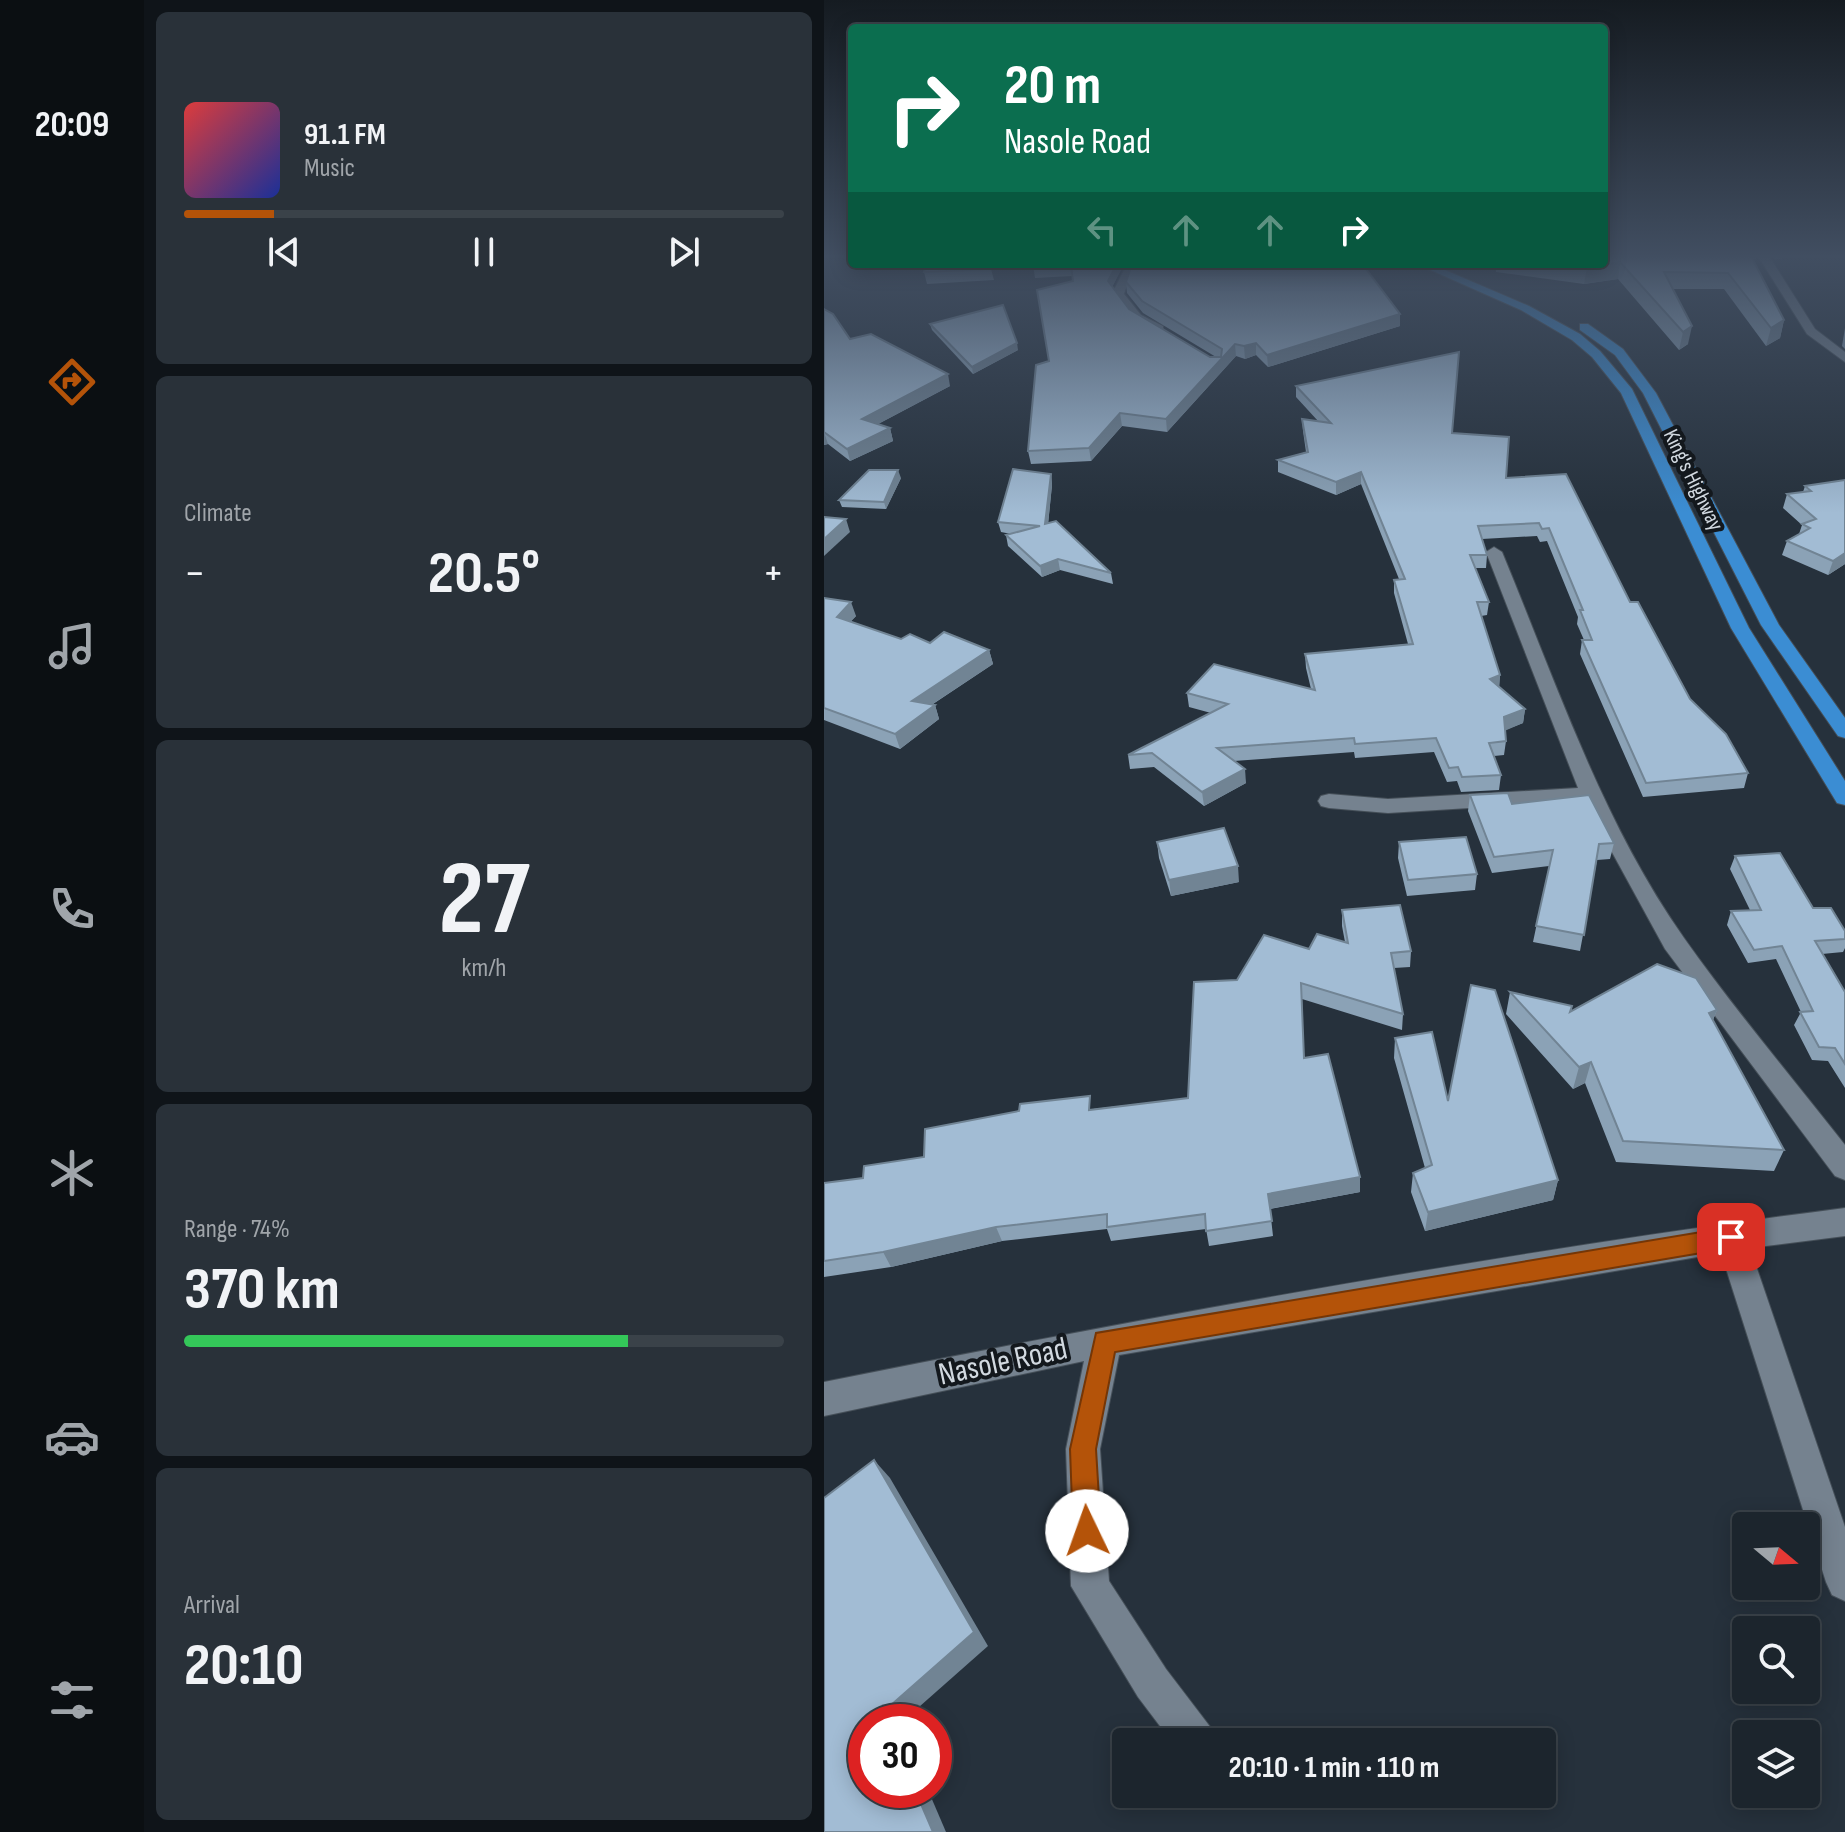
<!DOCTYPE html>
<meta charset="utf-8">
<style>
:root{--surface:#1c252d;--page:#293139;--text:#f1f3f6;--muted:#a0a5aa;--line:#3a4249;--accent:#b45309}
body{margin:0;font-family:"Sofia Sans Condensed",sans-serif;background:var(--page);color:var(--text);height:100vh;display:flex;flex-direction:column;font-size:30px;white-space:nowrap}
*{box-sizing:border-box;margin:0}
p{font-size:26px;color:var(--muted)}
.icon{flex:none;width:44px;height:44px;fill:none;stroke:currentColor;stroke-width:2;stroke-linecap:round;stroke-linejoin:round}
.map{position:relative;flex:1;overflow:hidden}
.sheet{display:flex;flex-direction:column;gap:12px;padding:12px;background:#0f1419;width:680px}
.sheet>*{flex:none}
.hud{position:absolute;left:24px;top:24px;width:760px;height:244px;border-radius:8px;box-shadow:0 4px 20px #0003,0 0 0 2px var(--line);background:#0b6e4f;color:#fff;overflow:hidden}
.needle{width:52px;rotate:109deg}
.tools{position:absolute;left:908px;top:1512px;display:grid;gap:16px}
.tools a{display:grid;place-items:center;width:88px;height:88px;border-radius:8px;background:var(--surface);box-shadow:0 4px 20px #0003,0 0 0 2px var(--line);font-size:40px}
.speed{position:absolute;left:24px;top:1704px;display:flex;gap:16px;font-size:40px;font-weight:700;text-align:center}
.speed>*{display:grid;place-content:center;width:104px;height:104px;border-radius:50%;background:var(--surface);box-shadow:0 4px 20px #0003,0 0 0 2px var(--line);line-height:1}
.speed .limit{border:12px solid #d22;background:#fff;color:#111}
.pin{position:absolute;display:grid;place-items:center;width:68px;height:68px;color:#fff;margin:-34px;border-radius:16px;box-shadow:0 4px 12px #0006}
.me{position:absolute;width:88px;margin:-44px;rotate:357deg;stroke-linejoin:round;filter:drop-shadow(0 0 6px #0008)}
.turn{display:flex;align-items:center;gap:28px;height:168px;padding:0 24px;font-size:36px}
.turn .icon{width:104px;height:104px;stroke-width:2.5}
.turn b{display:block;font-size:56px;line-height:68px}
.lanes{display:flex;align-items:center;height:76px;padding:0 24px;background:#0003;justify-content:center;gap:40px;direction:ltr}
.lanes .off{opacity:.35}
.big{font-size:60px;font-weight:700;line-height:1.1}
.sheet .card{flex:1;display:flex;flex-direction:column;justify-content:center;gap:12px;min-width:0;padding:0 28px;border-radius:12px;background:var(--page)}
.sheet .dial{align-items:center;gap:0}
.dial b{font-size:104px;line-height:1}
.song{display:flex;align-items:center;gap:24px}
.cover{width:96px;height:96px;border-radius:12px;background:linear-gradient(135deg,hsl(0 70% 55%),hsl(230 70% 35%))}
.played{height:8px;border-radius:4px;background:linear-gradient(90deg,var(--accent) 15%,var(--line) 15%)}
.keys{display:flex;justify-content:space-around;direction:ltr}
.heat{display:flex;justify-content:space-between;align-items:center;font-size:44px;direction:ltr}
.charge{height:12px;border-radius:6px;background:linear-gradient(90deg,#34c759 74%,var(--line) 0)}
.trip{position:absolute;left:288px;top:1728px;width:444px;height:80px;border-radius:8px;background:var(--surface);box-shadow:0 4px 20px #0003,0 0 0 2px var(--line);font-weight:700;line-height:80px;text-align:center}
main{display:flex;flex:1;min-height:0}
.menu{display:flex;flex-direction:column;width:144px;justify-content:space-around;align-items:center;background:#0b0f12;color:var(--muted)}
.menu .icon{width:56px;height:56px}
.menu .active{color:var(--accent)}
.menu b{font-size:36px;color:var(--text)}
.map>svg:first-child{display:block}
.lines{fill:none;stroke-linecap:round;stroke-linejoin:round}
.street-casing{stroke:#454f58;stroke-width:2}
.highway-casing{stroke:#454f58;stroke-width:2}
.street{fill:#75828f;fill-rule:evenodd}
.highway{fill:#3b8dd3;fill-rule:evenodd}
.wall{fill:#8ba2b6}
.shaded-wall{fill:#718494}
.building{fill:#a2bcd4;stroke:#718494;stroke-width:2}
.route{fill:#b45309;stroke:#753606;stroke-width:2}
.labels{text-anchor:middle;dominant-baseline:central;stroke-width:8;stroke-linejoin:round;paint-order:stroke}
.far-street-label{font-size:22px;fill:#d2d9e0;stroke:#13181d}
.near-street-label{font-size:32px;fill:#d2d9e0;stroke:#13181d}
</style>
<main>
<nav class="menu">
<b>20:09</b>
<svg class="icon active" aria-label="directions" viewBox="0 0 24 24"><path d="M12 3l9 9-9 9-9-9zM9 14v-3h6M13 9l2 2-2 2"/></svg>
<svg class="icon" aria-label="music" viewBox="0 0 24 24"><path d="M9 18V5l10-2v13"/><circle cx="6" cy="18" r="3"/><circle cx="16" cy="16" r="3"/></svg>
<svg class="icon" aria-label="phone" viewBox="0 0 24 24"><path d="M5 4h4l2 5-3 2q2 4 5 5l2-3 5 2v4C11 20 4 13 5 4z"/></svg>
<svg class="icon" aria-label="climate" viewBox="0 0 24 24"><path d="M12 3v18M4 7l16 10M4 17L20 7"/></svg>
<svg class="icon" aria-label="car" viewBox="0 0 24 24"><path d="M5 17H2v-5l4-1 3-4h7l3 4 3 1v5h-3M9 17h6M6 11h13"/><circle cx="7" cy="17" r="2"/><circle cx="17" cy="17" r="2"/></svg>
<svg class="icon" aria-label="filters" viewBox="0 0 24 24"><path d="M4 7h16M4 17h16"/><circle cx="9" cy="7" r="2"/><circle cx="15" cy="17" r="2"/></svg>
</nav>
<section class="sheet">
<div class="card">
<div class="song"><i class="cover"></i><div><b>91.1 FM</b><p>Music</p></div></div>
<div class="played"></div>
<div class="keys"><svg class="icon" aria-label="previous" viewBox="0 0 24 24"><path d="M18 5L8 12l10 7zM5 5v14"/></svg><svg class="icon" aria-label="pause" viewBox="0 0 24 24"><path d="M8 5v14M16 5v14"/></svg><svg class="icon" aria-label="next" viewBox="0 0 24 24"><path d="M6 5l10 7-10 7zM19 5v14"/></svg></div>
</div>
<div class="card"><p>Climate</p>
<div class="heat"><a>−</a><b class="big">20.5°</b><a>+</a></div>
</div>
<div class="card dial"><b>27</b><p>km/h</p></div>
<div class="card"><p>Range · 74%</p><b class="big">370 km</b><div class="charge"></div></div>
<div class="card"><p>Arrival</p><b class="big">20:10</b></div>
</section>
<div class="map">
<svg width="1021" height="1832" viewBox="0 0 1021 1832">
<rect width="100%" height="100%" fill="#26313c"/>
<g class="lines">
<defs>
<g id="street">
<path d="M934,256H945L991,329L1021,352V362L983,334Z"/>
<path d="M303,264H314L308,270L300,294L317,315L339,326V332C317,333 300,310 288,294Z"/>
<path d="M670,547L678,552C732,682 778,822 860,938C910,1009 967,1076 1021,1145V1180L1011,1176L841,949L760,801L564,813L505,808L497,806L494,801L497,796L505,794L564,799L754,788L662,552Z"/>
<path d="M1021,1208V1236L926,1248L1021,1527V1601L1008,1595L1002,1582L897,1253L295,1355L276,1449L285,1581L342,1669L387,1728L393,1742H348L314,1697L247,1586L242,1449L260,1361L0,1416V1382C337,1314 680,1252 1021,1208Z"/>
</g>
<g id="highway">
<path d="M593,264H607L705,306L756,334L776,351L808,389L925,628L1021,781V805L1013,803L907,628L797,393L768,357L748,340L697,310Z"/>
<path d="M756,324H764L799,349L832,393L955,625L1021,718V738L1014,736L937,625L819,393L791,355L756,330Z"/>
</g>
</defs>
<use href="#street" class="street-casing"/>
<use href="#highway" class="highway-casing"/>
<use href="#street" class="street"/>
<use href="#highway" class="highway"/>
</g>
<g class="wall">
<path d="M780,256H933L932,259H929L960,320L956,338L942,346L900,289H848L864,344L855,350L794,279L760,284L672,272V264H780Z"/>
<path d="M948,256H960L957,259H951Z"/>
<path d="M61,264L167,269L170,280L103,284L100,272L103,266L62,270Z"/>
<path d="M209,264H300L288,287L305,309L386,357H392L319,313L303,293L302,282L576,314V326L444,367L432,355L421,359L412,356L343,432L298,426L267,461L207,464L204,451L225,361L249,281L248,276L211,278Z"/>
<path d="M0,309L26,339L126,386L54,424L66,428L69,441L26,461L4,444L0,445Z"/>
<path d="M106,324L194,350L149,374L108,330Z"/>
<path d="M1021,328V349L1018,346Z"/>
<path d="M472,386L628,433L682,478L806,602L866,699L924,773L920,788L819,797L756,654L758,640H760L753,624L754,617L723,541L716,542L713,536L658,539L663,555L662,568H651L665,602L663,615L657,616L676,675L675,687L701,709L699,723L681,730L682,741L680,755L670,756L677,775L675,790L637,792L633,781L623,782L610,752L531,758L530,752L410,761L422,783L380,806L330,767L306,769L304,755L387,713L365,707L363,693L487,689L482,668L481,654L584,644L570,593V580L575,579L537,484L512,495L454,472V460L482,452L479,431L478,419L494,421L472,397Z"/>
<path d="M227,474L228,485L224,524L287,573L289,584L236,570L218,577L184,546L182,535L187,534L177,532L174,522Z"/>
<path d="M77,478L62,509L18,507L15,500Z"/>
<path d="M1021,480V564L1004,575L958,555L963,541L975,534L978,525L959,508L963,494L979,492L981,486Z"/>
<path d="M0,598L32,616L26,622L77,639L165,650L169,664L109,704L111,705L115,719L76,749L0,720Z"/>
<path d="M646,795L688,804L790,843L786,859L773,860L756,951L709,942L725,866L668,873L644,811Z"/>
<path d="M333,842L415,882L347,896L335,858Z"/>
<path d="M575,842L653,874L651,890L583,896L574,858Z"/>
<path d="M911,856L1021,931V948L1019,952L998,954L1021,992V1088L1004,1061L988,1060L970,1025L977,1012L952,959L924,963L903,925L907,911L926,910L906,869Z"/>
<path d="M518,910L587,951L586,967L570,968L579,1014L578,1030L478,999L480,1058L536,1192L446,1209L449,1236L385,1246L382,1229L287,1241L283,1229L178,1241L67,1267L0,1277V1183L39,1178L100,1157L269,1109L364,1098L413,980L485,949L521,942L518,926Z"/>
<path d="M686,992L746,1012L893,1010L889,1020L960,1150L950,1171L792,1162L761,1083L749,1089L682,1014Z"/>
<path d="M571,1038L624,1101L734,1180L729,1200L601,1231L587,1192L589,1173L601,1168L570,1058Z"/>
</g>
<g class="shaded-wall">
<path d="M796,262L794,279L760,284L763,267Z"/>
<path d="M61,264H110V265L62,270Z"/>
<path d="M293,264H300L285,293L284,281Z"/>
<path d="M576,314V326L444,367L443,355Z"/>
<path d="M960,320L956,338L942,346L947,328Z"/>
<path d="M868,326L864,344L855,350L859,332Z"/>
<path d="M193,343L194,350L149,374L148,367Z"/>
<path d="M432,343V355L421,359L420,346Z"/>
<path d="M411,344L412,356L343,432L342,419Z"/>
<path d="M124,374L126,386L41,431L38,419Z"/>
<path d="M296,413L298,426L267,461L265,448Z"/>
<path d="M66,428L69,441L26,461L23,449Z"/>
<path d="M0,432L4,444L0,445Z"/>
<path d="M74,470L77,478L62,509L60,502Z"/>
<path d="M537,472V484L512,495V482Z"/>
<path d="M227,474L228,485L223,535L221,524Z"/>
<path d="M22,519L26,532L0,556V539Z"/>
<path d="M1021,553V564L1004,575L1009,561Z"/>
<path d="M234,559L236,570L218,577L216,566Z"/>
<path d="M27,602L32,616L18,631L13,617Z"/>
<path d="M165,650L169,664L92,715L88,701Z"/>
<path d="M676,675L675,689L666,679Z"/>
<path d="M111,705L115,719L76,749L71,734Z"/>
<path d="M701,709L699,723L678,732L680,717Z"/>
<path d="M421,769L422,783L380,806L378,792Z"/>
<path d="M414,866L415,882L347,896L345,880Z"/>
<path d="M893,1010L884,1032L885,1013Z"/>
<path d="M767,1062L761,1083L749,1089L755,1067Z"/>
<path d="M536,1177V1192L445,1209L444,1194Z"/>
<path d="M734,1180L729,1200L601,1231L604,1212Z"/>
<path d="M172,1227L178,1241L67,1267L59,1252Z"/>
<path d="M50,1460L66,1478L164,1646L78,1722H62L58,1713Z"/>
<path d="M91,1790H104L122,1832H109Z"/>
</g>
<g class="building">
<path d="M780,256H927L960,320L947,328L904,273L840,272L868,326L859,332L796,262L763,267L737,264H780Z"/>
<path d="M103,264H166L167,269L100,272Z"/>
<path d="M209,264H293L284,281L305,309L386,357H397L398,349L318,301L302,282L308,264H532L542,269L576,314L443,355L432,343L420,346L411,344L342,419L296,413L265,448L204,451L212,365L225,361L213,290L249,281L247,265L209,267Z"/>
<path d="M179,305L193,343L148,367L106,324Z"/>
<path d="M0,309L9,314L26,339L47,334L124,374L38,419L66,428L23,449L0,432Z"/>
<path d="M635,352L628,433L685,437L682,478L742,474L806,602H814L866,699L902,734L924,773L822,783L758,640H768L756,610H759L725,528L718,529L715,523L654,526L663,555H646L665,602H653L676,675L666,679L701,709L680,717L682,741L665,743L677,775L638,777L634,767L625,768L612,738L531,744L530,738L393,748L421,769L378,792L328,753L304,755L404,704L363,693L390,664L491,690L481,654L589,644L570,580L581,579L537,472L512,482L454,460L484,452L478,419L507,423L472,386Z"/>
<path d="M189,469L227,474L221,524L232,521L287,573L234,559L216,566L182,535L216,526L174,522Z"/>
<path d="M45,470H74L60,502L15,500Z"/>
<path d="M1021,480V553L1009,561L963,541L986,528L978,524L992,519L963,494L987,491L981,486Z"/>
<path d="M0,517L22,519L0,539Z"/>
<path d="M0,598L27,602L13,617L77,639L86,634L106,643L120,632L165,650L88,701L111,705L71,734L0,708Z"/>
<path d="M684,793L688,804L765,795L790,843L775,844L760,935L712,926L729,850L670,857L646,795Z"/>
<path d="M400,828L414,866L345,880L333,842Z"/>
<path d="M642,837L653,874L584,880L575,842Z"/>
<path d="M956,853L989,908H1007L1021,931V939L991,941L1021,992V1064L1011,1048L995,1047L976,1012L989,1011L958,946L930,950L907,911L937,910L911,856Z"/>
<path d="M576,905L587,951L567,953L579,1014L477,983L480,1058L504,1054L536,1177L444,1194L448,1221L382,1231L381,1214L283,1227V1214L172,1227L59,1252L0,1261V1183L39,1178L40,1166L100,1157L101,1129L195,1111L196,1104L266,1096L265,1110L364,1098L370,982L413,980L440,935L485,949L493,934L524,943L518,910Z"/>
<path d="M833,964L872,978L893,1010L885,1013L960,1150L799,1141L767,1062L755,1067L686,992L748,1006L746,1012Z"/>
<path d="M647,985L671,990L734,1180L604,1212L589,1173L608,1165L571,1038L608,1032L624,1101Z"/>
<path d="M50,1460L150,1632L58,1713L62,1722H42V1790H91L109,1832H0V1498Z"/>
</g>
<linearGradient id="sky" x2="0" y2="1"><stop stop-color="#151b21"/><stop offset="0.5" stop-color="#414e61"/><stop offset="1" stop-color="#414e61" stop-opacity="0"/></linearGradient>
<rect width="1021" height="513" fill="url(#sky)"/>
<path class="route" d="M907,1227L915,1230L918,1237L915,1245L907,1248L291,1352L272,1449L277,1531L273,1541L263,1545L253,1541L249,1531L246,1449L272,1333Z"/>
<g class="labels">
<g class="far-street-label">
<text transform="translate(869 480) rotate(64)">King's Highway</text>
</g>
<g class="near-street-label">
<text transform="translate(179 1362) rotate(-12)">Nasole Road</text>
</g>
</g>
</svg>
<div class="tools">
<a><svg class="needle" viewBox="-14 -14 28 28"><path d="M0-13l5 13h-10z" fill="#e53935"/><path d="M0 13l5-13h-10z" fill="#a0a5aa"/></svg></a>
<a><svg class="icon" aria-label="search" viewBox="0 0 24 24"><circle cx="10" cy="10" r="6"/><path d="M15 15l6 6"/></svg></a>
<a><svg class="icon" aria-label="layers" viewBox="0 0 24 24"><path d="M12 4l9 5-9 5-9-5zM3 14l9 5 9-5"/></svg></a>
</div>
<div class="speed"><div class="limit">30</div></div>
<div class="pin" style="left:907px;top:1237px;background:#d93025"><svg class="icon" aria-label="arrive" viewBox="0 0 24 24"><path d="M6 21V4h12l-3 4 3 4H6"/></svg></div>
<svg class="me" style="left:263px;top:1531px" viewBox="-20 -20 40 40"><circle r="19" fill="#fff"/><path d="M0-13L10 11 0 6-10 11z" fill="#b45309"/></svg>
<div class="trip">20:10 · 1 min · 110 m</div>
<div class="hud">
<div class="turn"><svg class="icon" aria-label="right" viewBox="0 0 24 24"><path d="M7 20v-9h11M14 6l5 5-5 5"/></svg><div><b>20 m</b>Nasole Road</div></div>
<div class="lanes"><svg class="icon off" aria-label="left" viewBox="0 0 24 24"><path d="M17 20v-9H6M10 6l-5 5 5 5"/></svg><svg class="icon off" aria-label="ahead" viewBox="0 0 24 24"><path d="M12 20V5M6 11l6-6 6 6"/></svg><svg class="icon off" aria-label="ahead" viewBox="0 0 24 24"><path d="M12 20V5M6 11l6-6 6 6"/></svg><svg class="icon" aria-label="right" viewBox="0 0 24 24"><path d="M7 20v-9h11M14 6l5 5-5 5"/></svg></div>
</div>
</div>
</main>
